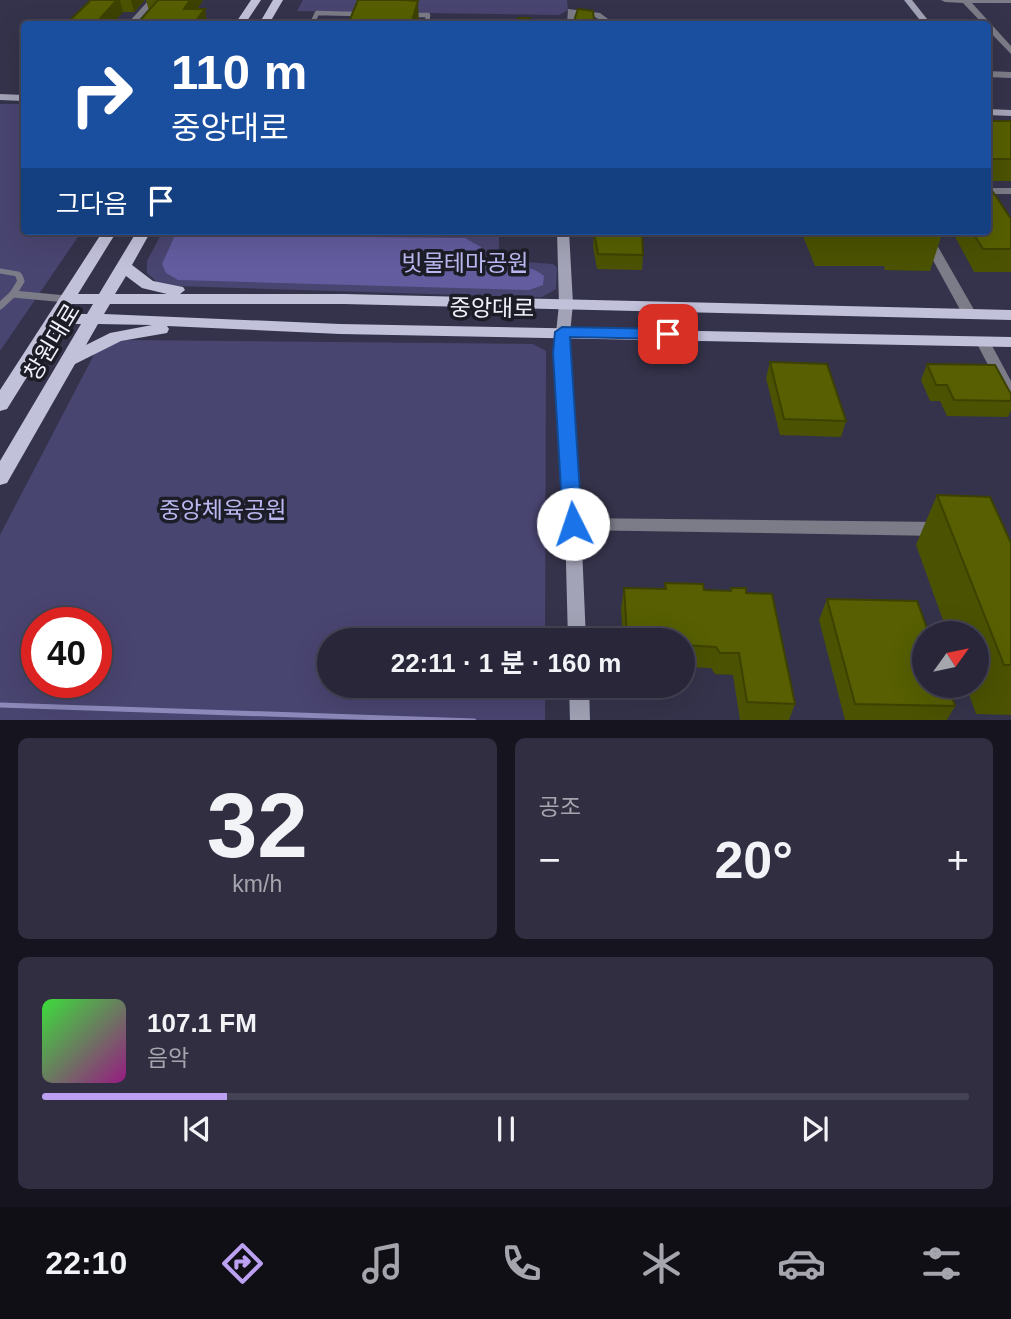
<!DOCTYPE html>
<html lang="ko">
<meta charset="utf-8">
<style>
:root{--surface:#282638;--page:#302e40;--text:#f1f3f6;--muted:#a5a5ae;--line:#444353;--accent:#bca0f2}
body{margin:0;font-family:Helvetica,"Noto Sans KR",sans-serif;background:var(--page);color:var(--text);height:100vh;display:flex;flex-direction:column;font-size:26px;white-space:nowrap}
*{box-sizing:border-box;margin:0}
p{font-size:23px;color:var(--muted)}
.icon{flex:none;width:38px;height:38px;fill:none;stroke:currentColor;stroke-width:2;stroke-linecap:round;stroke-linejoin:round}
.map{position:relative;height:720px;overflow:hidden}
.panel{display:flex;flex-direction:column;gap:18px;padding:18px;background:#16151f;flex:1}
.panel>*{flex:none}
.guide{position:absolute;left:21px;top:21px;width:970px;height:214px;border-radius:7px;box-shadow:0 7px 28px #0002,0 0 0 2px var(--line);background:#1a4fa0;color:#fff;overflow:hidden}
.needle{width:46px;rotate:57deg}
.buttons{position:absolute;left:912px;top:621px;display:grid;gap:14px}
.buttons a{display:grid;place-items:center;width:77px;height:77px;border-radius:50%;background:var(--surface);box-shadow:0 7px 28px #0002,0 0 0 2px var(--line);font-size:35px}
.speed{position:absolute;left:21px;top:607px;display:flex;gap:14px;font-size:35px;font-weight:700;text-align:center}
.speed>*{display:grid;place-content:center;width:91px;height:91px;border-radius:50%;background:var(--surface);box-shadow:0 7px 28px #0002,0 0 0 2px var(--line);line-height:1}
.speed .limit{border:10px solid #d22;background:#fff;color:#111}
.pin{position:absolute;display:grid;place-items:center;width:60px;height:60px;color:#fff;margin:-30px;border-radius:14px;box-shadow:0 4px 10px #0006}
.me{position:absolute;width:77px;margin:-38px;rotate:356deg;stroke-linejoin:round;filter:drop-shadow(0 0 5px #0008)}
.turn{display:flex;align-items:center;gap:24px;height:147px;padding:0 35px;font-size:32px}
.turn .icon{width:91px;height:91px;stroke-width:2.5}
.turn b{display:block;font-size:49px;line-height:60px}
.then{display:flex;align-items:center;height:66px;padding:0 35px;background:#0003;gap:14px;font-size:26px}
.big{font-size:52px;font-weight:700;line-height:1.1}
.panel .widget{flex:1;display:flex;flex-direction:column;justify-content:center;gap:10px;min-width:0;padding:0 24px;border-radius:10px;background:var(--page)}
.panel .dial{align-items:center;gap:0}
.dial b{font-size:91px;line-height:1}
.song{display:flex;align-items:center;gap:21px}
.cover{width:84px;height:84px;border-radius:10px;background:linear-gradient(135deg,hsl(120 70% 55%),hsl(310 70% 35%))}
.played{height:7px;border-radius:4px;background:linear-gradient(90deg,var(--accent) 20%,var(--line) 20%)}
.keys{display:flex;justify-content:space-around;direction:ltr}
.heat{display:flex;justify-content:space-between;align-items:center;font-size:38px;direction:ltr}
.panel .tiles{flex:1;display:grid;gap:18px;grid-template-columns:1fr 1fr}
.widget:last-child{grid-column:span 2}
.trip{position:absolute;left:317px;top:628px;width:378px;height:70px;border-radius:35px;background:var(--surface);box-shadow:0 7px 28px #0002,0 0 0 2px var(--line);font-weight:700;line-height:70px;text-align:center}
.tab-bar{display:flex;height:112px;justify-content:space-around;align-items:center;background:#100f16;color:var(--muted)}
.tab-bar .icon{width:49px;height:49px}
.tab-bar .selected{color:var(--accent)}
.tab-bar b{font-size:32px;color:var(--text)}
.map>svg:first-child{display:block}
.green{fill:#494571;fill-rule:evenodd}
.forest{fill:#635c9f}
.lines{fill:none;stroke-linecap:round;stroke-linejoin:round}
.stream{stroke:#8c88b9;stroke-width:5}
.lane-far2{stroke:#7c7c88;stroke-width:4.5}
.lane-far1{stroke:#7c7c88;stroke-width:5}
.lane{stroke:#7c7c88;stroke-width:7}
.street{fill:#7c7c88;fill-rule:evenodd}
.secondary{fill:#a3a3b7;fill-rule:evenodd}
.primary{fill:#c2c1da;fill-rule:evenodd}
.wall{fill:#4b5202}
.shaded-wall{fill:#3d4201}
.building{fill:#575f02;stroke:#3d4201;stroke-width:2}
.route{fill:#1a73e8;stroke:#114b97;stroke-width:2}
.labels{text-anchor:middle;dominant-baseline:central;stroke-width:7;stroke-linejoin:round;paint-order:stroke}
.park-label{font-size:23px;fill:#bbb8f1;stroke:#1d1d27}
.street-label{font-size:23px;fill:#f2f2fe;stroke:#1d1d27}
</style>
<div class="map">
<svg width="1011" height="721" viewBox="0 0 1011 721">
<rect width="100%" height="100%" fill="#35334b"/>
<g class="green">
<path d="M303,0H567L568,10L559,15L297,11Z"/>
<path d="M0,104H24V231H82L0,351Z"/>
<path d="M163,231H499V260L553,264L557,267L556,289L542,297H526L175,286L157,282L147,273V261Z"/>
<path d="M125,340L533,344L546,351L545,640H329V686H545V720L0,721V535L98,347ZM37,623H96V682H37Z"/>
</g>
<path class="forest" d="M177,231H232L253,236L465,238L481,247L484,262C503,272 527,260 544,276L543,285L529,290L178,280L166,273L162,264Z"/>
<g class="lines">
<path class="stream" d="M0,705L474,721"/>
<g class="lane-far2">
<path d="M412,15H428L427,23L430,24"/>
<path d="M312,24L317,13L358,14"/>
</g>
<path class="lane-far1" d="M0,271L18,274L19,277"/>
<g class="lane">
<path d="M13,294L66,299"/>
<path d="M0,306L13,294L21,281L19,276"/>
</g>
<g class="street">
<path d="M149,0H157L135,24H127Z"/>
<path d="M941,0H1011V3H972L1011,46V54L987,29V24H983L963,3L945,2Z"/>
<path d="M568,9L600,13L615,24H606L595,17L575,14V24H567Z"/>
<path d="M987,71L1011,72V78L987,77Z"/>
<rect x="987" y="188" width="24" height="6"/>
<path d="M917,231H929L977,315L975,318L970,319L963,315Z"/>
<path d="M983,338L990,342L1011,381V400L1004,395L976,342Z"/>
<path d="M573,518L940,522L946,524L948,529L946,534L940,536L573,530L567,529L565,524L567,519Z"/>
</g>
<g class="secondary">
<path d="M904,0H912L931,24H923Z"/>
<path d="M0,94L24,95V101L0,100Z"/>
<path d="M987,109L1011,110V116L987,115Z"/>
<path d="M557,231H569L573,304L568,353L581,524L586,640H568L565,524L554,353L559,304Z"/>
<path d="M569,686H589L590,721H570Z"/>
</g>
<g class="primary">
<path d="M251,0H261L245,24H235Z"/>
<path d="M273,0H283L269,24H259Z"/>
<path d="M103,231H117L78,294H99L137,231H151L132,265L153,281L183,287L185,290L180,294H344L1011,310V320L344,304H110L104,314L340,324L1011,337V347L340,334L167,326L169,329L167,333L121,341L75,364L7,483L0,485V461L81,324H60L7,409L0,411V390ZM126,276L142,288L167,294H115ZM72,304H93L87,314H66ZM98,324L152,325L110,333L86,345Z"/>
</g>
</g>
<g class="wall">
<path d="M91,0H145L134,12H123L112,24H66Z"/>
<path d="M146,0H203L197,9H205L207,24L149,11Z"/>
<rect x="987" y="121" width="24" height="60"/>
<path d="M1011,219V272H974L952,231H987Z"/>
<path d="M801,231H943L930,271L885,270L884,266H815Z"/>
<path d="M594,232L643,255L642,270L597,269L593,247Z"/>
<path d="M770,362L846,421L841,437L780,435L766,378Z"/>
<path d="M927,364L1011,394V410L1008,417L947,416L940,401H930L921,380Z"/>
<path d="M937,495L1011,543V715L976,714L966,686H976V634H948L916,545Z"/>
<path d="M665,583L704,590L730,591L731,588L746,593L795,704L789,720H740L733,675L715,674L711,668L682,667V640H623L621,609L624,588L664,589Z"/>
<path d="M827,599L955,706L947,720H845L819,620Z"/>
</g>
<g class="shaded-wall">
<path d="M117,0H120L123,12L112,24H95Z"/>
<path d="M131,0H145L134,12Z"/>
<path d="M190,0H203L188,24L184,9Z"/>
<path d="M418,1L419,24H411Z"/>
<path d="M205,9L207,24H193Z"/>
</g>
<g class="building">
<path d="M91,0H117L95,24H66Z"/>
<path d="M158,0H190L184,9H205L193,24H137Z"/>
<path d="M358,0H404L418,1L411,24H348Z"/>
<path d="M578,9L593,11L594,21L613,22V24H573Z"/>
<path d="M518,18H530L529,24H516Z"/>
<rect x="987" y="121" width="24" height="38"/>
<path d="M987,183L1011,219V249H983L972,231H987Z"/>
<path d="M642,231L643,255L598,254L594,232Z"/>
<path d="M770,362L827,364L846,421L784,419Z"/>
<path d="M927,364L995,365L1011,394V401L954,400L947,385H936Z"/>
<path d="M937,495L990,497L1011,543V665H1004Z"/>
<path d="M665,583L703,584L704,590L731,591V588H746V593L772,594L795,704L747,702L739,653H720L716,647L682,645V640H633L627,635L624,588L666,589Z"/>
<path d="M827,599L917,601L929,634H924V686H948L955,706L855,704Z"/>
</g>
<path class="route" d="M562,327L668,329L675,334L668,339L570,337L582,524L580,529L573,531L566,529L563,524L553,353L555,332Z"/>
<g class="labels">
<g class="park-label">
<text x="465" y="263">빗물테마공원</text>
<text x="223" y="510">중앙체육공원</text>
</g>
<g class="street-label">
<text transform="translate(492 308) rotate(1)">중앙대로</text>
<text transform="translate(52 342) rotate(-59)">창원대로</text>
</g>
</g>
</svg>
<div class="buttons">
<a><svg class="needle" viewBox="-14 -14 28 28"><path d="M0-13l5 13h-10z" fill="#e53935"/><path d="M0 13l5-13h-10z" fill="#a5a5ae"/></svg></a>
</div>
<div class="speed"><div class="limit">40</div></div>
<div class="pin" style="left:668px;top:334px;background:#d93025"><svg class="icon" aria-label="arrive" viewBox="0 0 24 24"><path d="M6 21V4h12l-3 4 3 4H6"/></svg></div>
<svg class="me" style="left:573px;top:524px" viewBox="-20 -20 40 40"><circle r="19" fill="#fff"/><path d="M0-13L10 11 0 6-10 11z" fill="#1a73e8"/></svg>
<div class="trip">22:11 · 1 분 · 160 m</div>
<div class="guide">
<div class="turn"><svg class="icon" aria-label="right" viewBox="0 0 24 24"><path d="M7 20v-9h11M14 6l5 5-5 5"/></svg><div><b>110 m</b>중앙대로</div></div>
<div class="then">그다음<svg class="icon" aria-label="arrive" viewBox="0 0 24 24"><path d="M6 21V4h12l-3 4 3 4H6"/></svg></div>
</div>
</div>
<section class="panel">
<div class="tiles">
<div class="widget dial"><b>32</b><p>km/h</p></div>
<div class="widget"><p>공조</p>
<div class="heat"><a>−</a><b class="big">20°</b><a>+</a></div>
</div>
<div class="widget">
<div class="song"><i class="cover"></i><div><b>107.1 FM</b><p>음악</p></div></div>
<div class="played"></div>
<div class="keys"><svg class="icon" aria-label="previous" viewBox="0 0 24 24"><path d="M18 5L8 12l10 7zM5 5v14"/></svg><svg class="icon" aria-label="pause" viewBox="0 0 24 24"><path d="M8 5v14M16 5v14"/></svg><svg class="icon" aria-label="next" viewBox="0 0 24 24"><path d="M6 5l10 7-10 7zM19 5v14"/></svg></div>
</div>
</div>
</section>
<nav class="tab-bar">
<b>22:10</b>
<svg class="icon selected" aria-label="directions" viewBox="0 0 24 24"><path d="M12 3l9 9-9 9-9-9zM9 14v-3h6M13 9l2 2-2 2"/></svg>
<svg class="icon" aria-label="music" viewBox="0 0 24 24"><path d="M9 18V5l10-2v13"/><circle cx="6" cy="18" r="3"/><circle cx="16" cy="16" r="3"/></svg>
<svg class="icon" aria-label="phone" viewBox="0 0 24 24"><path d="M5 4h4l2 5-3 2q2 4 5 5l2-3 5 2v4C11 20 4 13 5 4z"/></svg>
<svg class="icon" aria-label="climate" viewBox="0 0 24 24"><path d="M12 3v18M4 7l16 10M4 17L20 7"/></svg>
<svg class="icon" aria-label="car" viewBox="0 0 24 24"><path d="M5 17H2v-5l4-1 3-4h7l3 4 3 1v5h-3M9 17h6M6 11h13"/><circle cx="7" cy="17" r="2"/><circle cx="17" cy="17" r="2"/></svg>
<svg class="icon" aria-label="filters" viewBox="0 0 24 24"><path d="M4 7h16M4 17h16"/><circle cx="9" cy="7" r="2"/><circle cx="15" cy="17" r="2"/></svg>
</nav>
